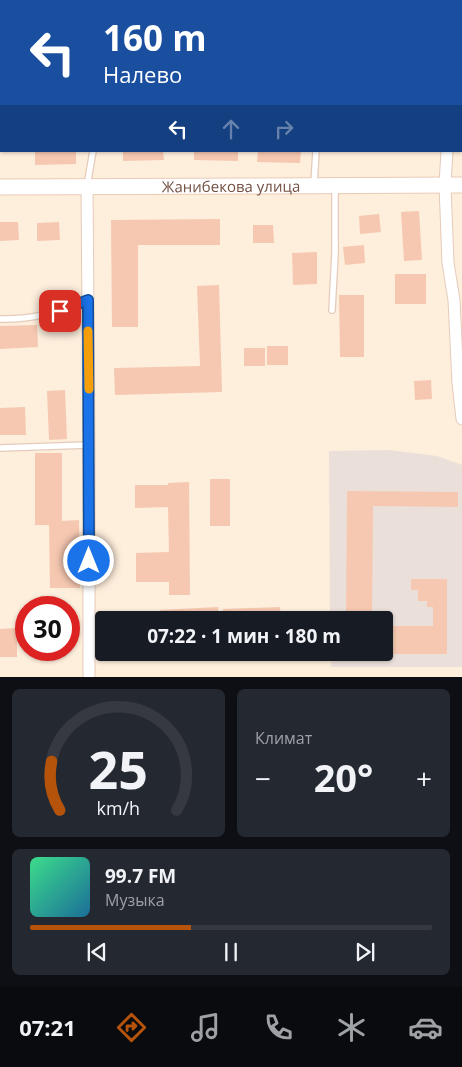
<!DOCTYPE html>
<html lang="ru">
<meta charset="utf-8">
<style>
:root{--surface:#171b24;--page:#242831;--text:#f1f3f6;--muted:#9ea1a6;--line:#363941;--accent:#b45309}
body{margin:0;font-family:"Open Sans",sans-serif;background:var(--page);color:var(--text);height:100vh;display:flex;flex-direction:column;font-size:19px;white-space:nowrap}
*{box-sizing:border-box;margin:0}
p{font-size:16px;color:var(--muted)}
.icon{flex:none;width:28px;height:28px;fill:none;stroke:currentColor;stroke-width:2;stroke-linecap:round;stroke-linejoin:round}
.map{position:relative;height:677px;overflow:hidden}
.details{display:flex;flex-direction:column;gap:12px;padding:12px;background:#0d0f14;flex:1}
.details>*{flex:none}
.hud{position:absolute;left:0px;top:0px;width:462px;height:152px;box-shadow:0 1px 4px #0004;background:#1a4fa0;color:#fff;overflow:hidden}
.speed{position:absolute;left:15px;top:596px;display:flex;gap:10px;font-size:25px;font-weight:700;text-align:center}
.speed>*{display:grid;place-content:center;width:65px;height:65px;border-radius:50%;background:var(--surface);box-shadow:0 1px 4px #0004;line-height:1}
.speed .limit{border:8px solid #d22;background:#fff;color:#111}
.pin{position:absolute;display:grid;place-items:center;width:42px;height:42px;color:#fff;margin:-21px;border-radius:10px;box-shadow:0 2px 8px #0006}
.me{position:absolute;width:55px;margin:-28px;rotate:0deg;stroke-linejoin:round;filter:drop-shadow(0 0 4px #0008)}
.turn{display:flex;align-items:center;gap:18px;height:105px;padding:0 20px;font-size:22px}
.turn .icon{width:65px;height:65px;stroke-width:2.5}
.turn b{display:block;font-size:35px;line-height:42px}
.lanes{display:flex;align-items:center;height:48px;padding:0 20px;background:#0003;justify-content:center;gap:25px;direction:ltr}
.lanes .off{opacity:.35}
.big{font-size:38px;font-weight:700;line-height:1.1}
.details .widget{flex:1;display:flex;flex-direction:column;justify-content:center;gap:8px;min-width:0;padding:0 18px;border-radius:8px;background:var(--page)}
.details .dial{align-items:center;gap:0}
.dial svg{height:130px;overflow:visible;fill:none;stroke:var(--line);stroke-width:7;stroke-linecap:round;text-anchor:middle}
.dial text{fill:var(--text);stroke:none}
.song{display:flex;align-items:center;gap:15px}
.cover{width:60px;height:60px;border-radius:8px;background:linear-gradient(135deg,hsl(150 70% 55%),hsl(200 70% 35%))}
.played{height:5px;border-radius:2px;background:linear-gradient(90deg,var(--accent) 40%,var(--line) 40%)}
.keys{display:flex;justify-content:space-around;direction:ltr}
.heat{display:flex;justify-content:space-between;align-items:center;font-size:28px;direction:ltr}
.details .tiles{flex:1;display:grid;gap:12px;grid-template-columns:1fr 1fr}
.widget:last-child{grid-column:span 2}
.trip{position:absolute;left:95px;top:611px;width:298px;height:50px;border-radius:5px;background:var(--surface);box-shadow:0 1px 4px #0004;font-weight:700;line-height:50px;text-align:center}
.tab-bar{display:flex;height:80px;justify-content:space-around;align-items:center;background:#090b0e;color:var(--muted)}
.tab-bar .icon{width:35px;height:35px}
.tab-bar .on{color:var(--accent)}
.tab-bar b{font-size:22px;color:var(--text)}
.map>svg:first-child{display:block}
.industrial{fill:#ebe0d9}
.building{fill:#f6c8b1}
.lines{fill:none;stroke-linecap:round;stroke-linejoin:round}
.lane-casing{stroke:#e4cbbb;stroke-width:8}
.street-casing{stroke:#e4cbbb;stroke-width:13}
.secondary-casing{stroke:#eacbb7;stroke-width:17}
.lane{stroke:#fff;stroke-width:5.5}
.street{stroke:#fff;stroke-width:11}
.secondary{stroke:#fff;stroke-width:15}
.route-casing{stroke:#114b97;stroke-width:12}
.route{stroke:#1a73e8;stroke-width:9}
.slow{stroke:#f59e0b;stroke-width:9}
.labels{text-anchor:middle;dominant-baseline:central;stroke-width:4;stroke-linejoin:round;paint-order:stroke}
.street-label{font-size:15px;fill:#745143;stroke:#fff2e4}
</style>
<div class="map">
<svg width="462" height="677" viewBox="0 0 462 677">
<rect width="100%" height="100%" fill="#feeedc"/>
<path class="industrial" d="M389,450L437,456L462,465V667H331V653L384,652V620H330L329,451Z"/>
<g class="building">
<path d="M35,151H76V164L35,165Z"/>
<path d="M123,151H163L164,160L123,161Z"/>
<path d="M194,151H238V161L194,160Z"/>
<path d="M258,151H301L300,163L257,162Z"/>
<path d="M419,211L422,260L404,261L401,212Z"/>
<path d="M379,214L381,232L360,234L359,216Z"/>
<path d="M220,219V245H138V327H112L111,220Z"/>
<path d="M0,222H18L19,240L0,241Z"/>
<path d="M59,222L60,240L37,241V223Z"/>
<path d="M253,225H273L274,243H253Z"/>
<path d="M364,245L365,263L345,265L343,247Z"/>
<path d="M317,252V284L293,285L292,253Z"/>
<rect x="395" y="274" width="31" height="30"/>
<path d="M219,285L222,392L115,395L114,368L200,366L197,286Z"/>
<path d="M339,295H364V357H340Z"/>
<path d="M37,325L38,347L0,349V326Z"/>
<rect x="267" y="346" width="21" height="19"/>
<rect x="244" y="348" width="21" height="18"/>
<path d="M431,380L432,399L415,400L414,381Z"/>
<path d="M65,390L67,439L49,440L47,391Z"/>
<path d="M25,407L26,435H0V408Z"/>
<path d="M35,453H62V521L79,520L80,588H50L49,525H35Z"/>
<rect x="210" y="479" width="20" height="47"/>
<path d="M189,482L190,595H169V582H136V553L169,552L168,507L135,508V485H168V483Z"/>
<path d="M347,491L458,492V507L373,506L372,620H346Z"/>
<path d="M411,579H447V654H384V626H433V607H427V601H418V590H411Z"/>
<path d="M218,607L219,620H160V610Z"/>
<path d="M280,607L281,620H223V609Z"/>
<path d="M69,618H70L71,643H69Z"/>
<path d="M17,628V657H0V629Z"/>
</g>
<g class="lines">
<defs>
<g id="lane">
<path d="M88,0L89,1"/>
<path d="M319,0V1"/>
<path d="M31,1V0"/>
<path d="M314,184L316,151"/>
<path d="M87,186L93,151"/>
<path d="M332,310L335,254V187"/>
<path d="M0,319C32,320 59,312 88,300"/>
<path d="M0,448L89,445"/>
</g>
<g id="street">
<path d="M443,0V1"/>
<path d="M447,151L445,185L448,263L454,300L458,383L462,419"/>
<path d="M87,186L89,445V677"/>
</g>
<g id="secondary">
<path id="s1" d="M0,187L462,185"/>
</g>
</defs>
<use href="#lane" class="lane-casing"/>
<use href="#street" class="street-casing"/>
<use href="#secondary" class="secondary-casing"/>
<use href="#lane" class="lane"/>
<use href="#street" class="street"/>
<use href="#secondary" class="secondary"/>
</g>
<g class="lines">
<defs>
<path id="route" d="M60,311L88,300L89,561"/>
</defs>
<use href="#route" class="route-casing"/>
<use href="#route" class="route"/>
<path class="slow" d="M88,331L89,389"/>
</g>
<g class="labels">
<g class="street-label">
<text stroke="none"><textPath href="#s1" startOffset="231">Жанибекова улица</textPath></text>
</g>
</g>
</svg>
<div class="speed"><div class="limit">30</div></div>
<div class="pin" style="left:60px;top:311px;background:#d93025"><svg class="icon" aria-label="arrive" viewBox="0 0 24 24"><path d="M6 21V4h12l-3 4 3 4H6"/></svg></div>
<svg class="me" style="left:89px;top:561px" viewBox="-20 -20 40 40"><circle r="17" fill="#1a73e8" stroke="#fff" stroke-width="3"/><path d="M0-11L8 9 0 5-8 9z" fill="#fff"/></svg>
<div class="trip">07:22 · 1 мин · 180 m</div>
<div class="hud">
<div class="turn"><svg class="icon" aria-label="left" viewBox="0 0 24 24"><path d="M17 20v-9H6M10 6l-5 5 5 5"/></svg><div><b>160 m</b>Налево</div></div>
<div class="lanes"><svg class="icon" aria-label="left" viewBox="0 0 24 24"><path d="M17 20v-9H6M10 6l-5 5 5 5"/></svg><svg class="icon off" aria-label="ahead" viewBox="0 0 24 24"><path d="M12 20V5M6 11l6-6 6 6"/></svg><svg class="icon off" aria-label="right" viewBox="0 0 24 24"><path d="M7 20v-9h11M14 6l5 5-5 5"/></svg></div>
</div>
</div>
<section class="details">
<div class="tiles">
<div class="widget dial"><svg viewBox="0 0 100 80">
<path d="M14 69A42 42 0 1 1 86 69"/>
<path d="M14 69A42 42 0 0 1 9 39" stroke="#b45309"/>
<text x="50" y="56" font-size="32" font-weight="700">25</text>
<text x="50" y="72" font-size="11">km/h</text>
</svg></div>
<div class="widget"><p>Климат</p>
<div class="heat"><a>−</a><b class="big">20°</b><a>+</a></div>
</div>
<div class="widget">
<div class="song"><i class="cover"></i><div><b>99.7 FM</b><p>Музыка</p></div></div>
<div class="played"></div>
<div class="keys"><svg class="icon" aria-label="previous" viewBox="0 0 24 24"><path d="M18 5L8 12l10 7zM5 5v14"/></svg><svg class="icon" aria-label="pause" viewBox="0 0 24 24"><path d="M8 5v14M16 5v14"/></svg><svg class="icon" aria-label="next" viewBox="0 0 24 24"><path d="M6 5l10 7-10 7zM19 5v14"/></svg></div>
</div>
</div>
</section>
<nav class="tab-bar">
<b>07:21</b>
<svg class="icon on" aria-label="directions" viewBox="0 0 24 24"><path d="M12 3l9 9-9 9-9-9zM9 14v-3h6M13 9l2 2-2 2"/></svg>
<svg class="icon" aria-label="music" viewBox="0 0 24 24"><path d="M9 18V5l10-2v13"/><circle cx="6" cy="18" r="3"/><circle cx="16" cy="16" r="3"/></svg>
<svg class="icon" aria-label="phone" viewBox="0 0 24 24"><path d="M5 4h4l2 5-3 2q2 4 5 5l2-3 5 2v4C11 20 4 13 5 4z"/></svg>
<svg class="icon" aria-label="climate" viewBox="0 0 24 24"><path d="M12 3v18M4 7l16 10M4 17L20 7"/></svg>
<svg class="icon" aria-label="car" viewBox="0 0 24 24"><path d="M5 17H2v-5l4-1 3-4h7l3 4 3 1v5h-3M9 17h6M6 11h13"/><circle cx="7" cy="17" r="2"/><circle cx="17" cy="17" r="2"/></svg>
</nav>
